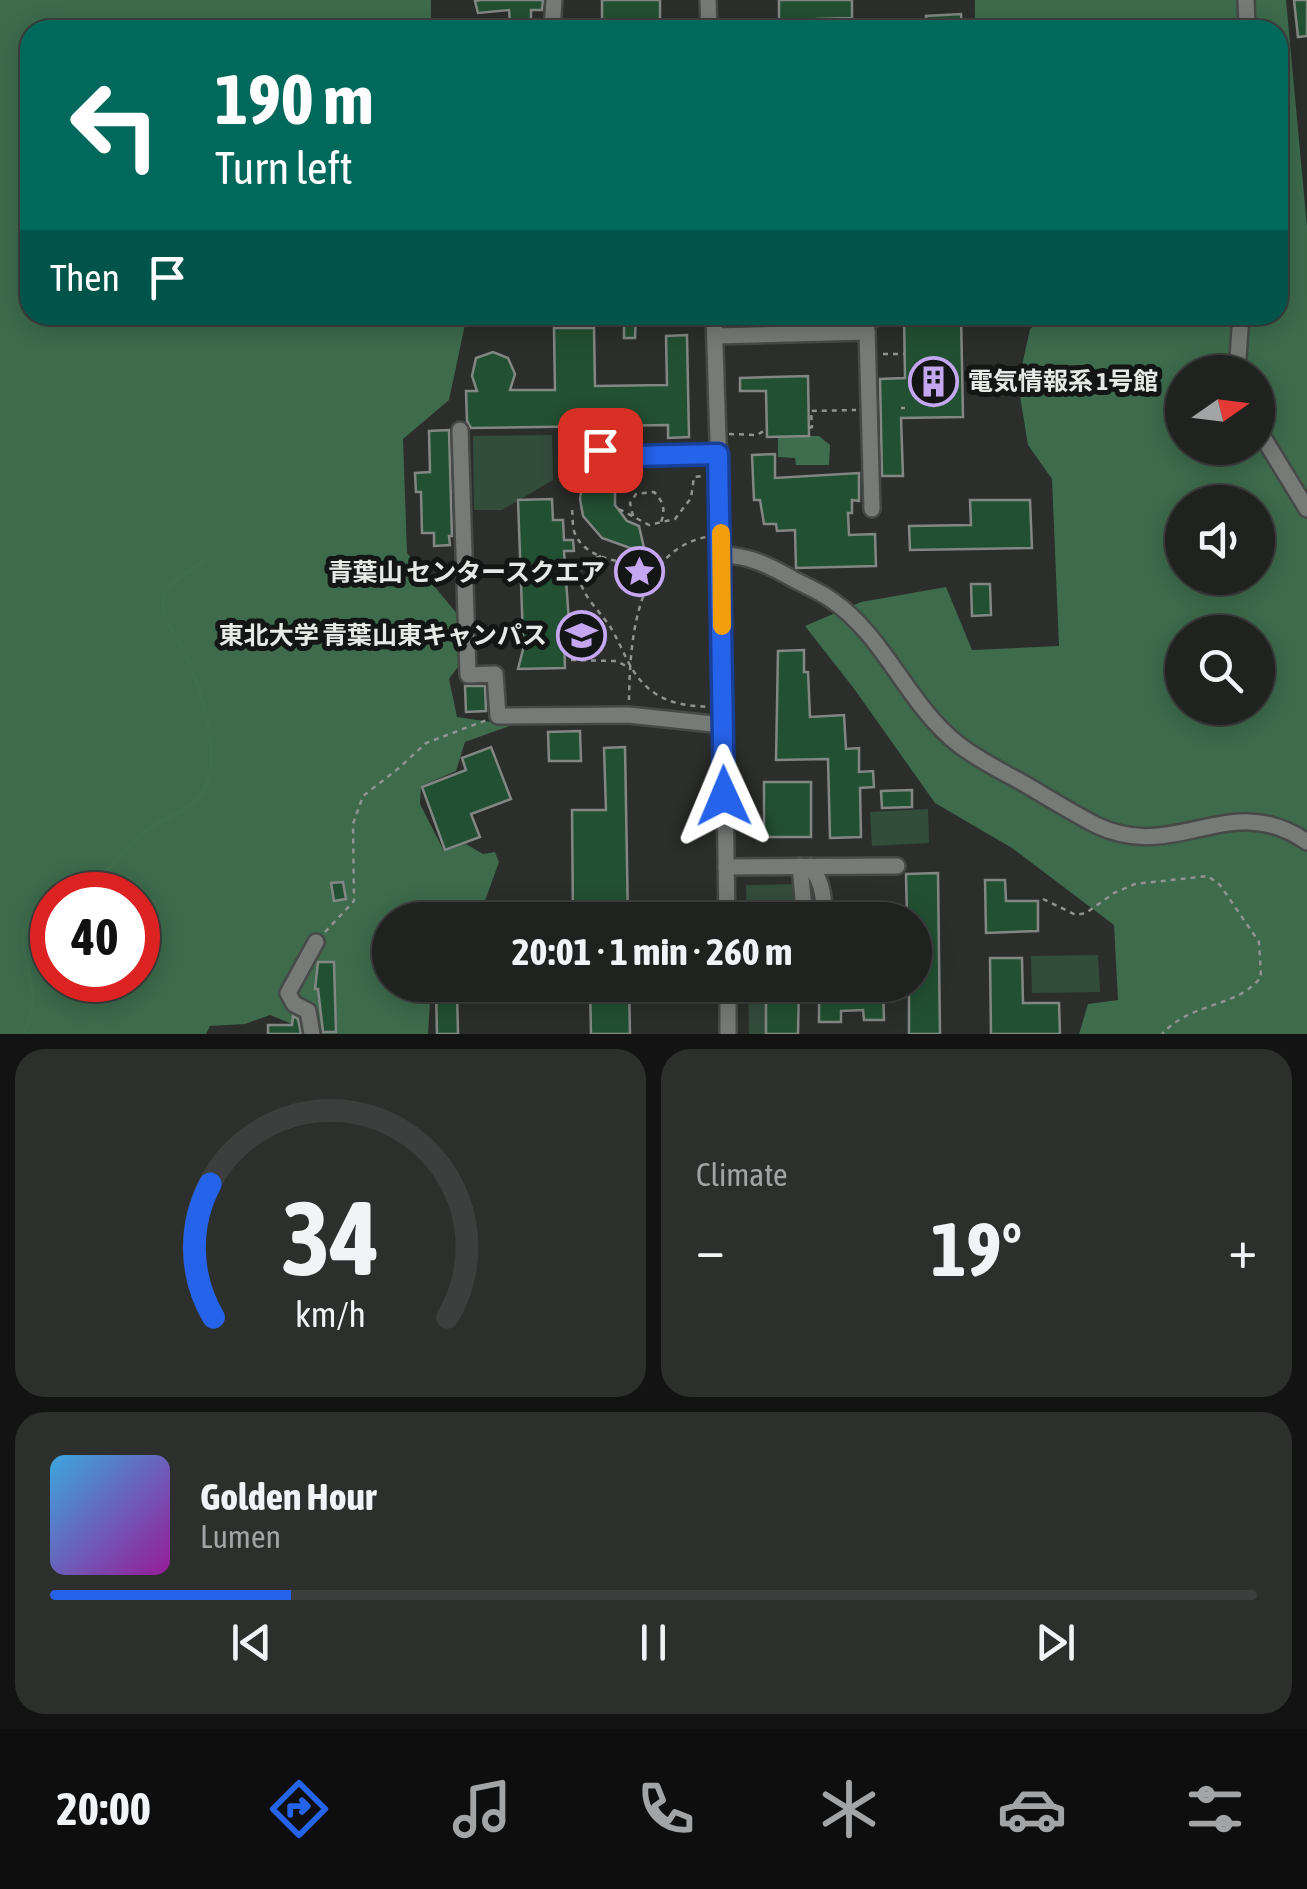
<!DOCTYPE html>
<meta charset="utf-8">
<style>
:root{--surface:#202220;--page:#2d2f2d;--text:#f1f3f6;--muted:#a2a4a5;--line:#3d3f3e;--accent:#2563eb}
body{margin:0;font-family:"Asap Condensed","Noto Sans JP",sans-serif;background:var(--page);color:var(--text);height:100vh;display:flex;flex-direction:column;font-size:38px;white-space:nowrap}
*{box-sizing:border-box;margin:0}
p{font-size:32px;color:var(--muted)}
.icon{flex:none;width:55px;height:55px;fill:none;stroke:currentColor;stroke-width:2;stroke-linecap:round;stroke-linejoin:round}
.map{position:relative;height:1034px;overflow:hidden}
.details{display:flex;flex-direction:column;gap:15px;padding:15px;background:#121312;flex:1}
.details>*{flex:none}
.hud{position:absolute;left:20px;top:20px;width:1268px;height:305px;border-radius:30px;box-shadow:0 5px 25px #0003,0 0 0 2px var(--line);background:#00695c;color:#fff;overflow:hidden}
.needle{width:65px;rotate:76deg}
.fabs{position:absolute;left:1165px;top:355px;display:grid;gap:20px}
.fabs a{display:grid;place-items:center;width:110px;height:110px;border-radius:50%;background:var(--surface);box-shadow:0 5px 25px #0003,0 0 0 2px var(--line);font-size:50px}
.speed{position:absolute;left:30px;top:872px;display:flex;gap:20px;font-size:50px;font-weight:700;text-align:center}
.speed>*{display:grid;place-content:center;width:130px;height:130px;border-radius:50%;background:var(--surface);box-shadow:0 5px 25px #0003,0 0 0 2px var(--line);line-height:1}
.speed .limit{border:15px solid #d22;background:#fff;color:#111}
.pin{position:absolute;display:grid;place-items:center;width:85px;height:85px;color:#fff;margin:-42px;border-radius:20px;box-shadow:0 5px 15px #0006}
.me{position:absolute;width:110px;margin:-55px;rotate:359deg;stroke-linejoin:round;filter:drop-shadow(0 0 8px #0008)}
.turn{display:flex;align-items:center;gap:35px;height:210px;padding:0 30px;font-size:45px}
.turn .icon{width:130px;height:130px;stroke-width:2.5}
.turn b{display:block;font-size:70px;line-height:85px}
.then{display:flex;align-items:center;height:95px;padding:0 30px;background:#0003;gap:20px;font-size:38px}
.big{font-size:75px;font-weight:700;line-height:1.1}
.details .tile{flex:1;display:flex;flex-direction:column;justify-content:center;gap:15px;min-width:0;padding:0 35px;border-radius:30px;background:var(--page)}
.details .dial{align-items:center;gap:0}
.dial svg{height:260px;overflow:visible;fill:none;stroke:var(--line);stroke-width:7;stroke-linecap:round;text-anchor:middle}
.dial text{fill:var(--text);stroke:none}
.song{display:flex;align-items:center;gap:30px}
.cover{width:120px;height:120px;border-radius:15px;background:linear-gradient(135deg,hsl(200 70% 55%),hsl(300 70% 35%))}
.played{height:10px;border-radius:5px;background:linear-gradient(90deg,var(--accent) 20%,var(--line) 20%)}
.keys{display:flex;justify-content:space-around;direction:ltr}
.heat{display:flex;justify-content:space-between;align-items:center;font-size:55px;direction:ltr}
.details .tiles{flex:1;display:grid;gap:15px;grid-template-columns:1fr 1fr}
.tile:last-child{grid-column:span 2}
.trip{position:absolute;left:372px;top:902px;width:560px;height:100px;border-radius:50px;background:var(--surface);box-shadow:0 5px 25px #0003,0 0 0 2px var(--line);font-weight:700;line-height:100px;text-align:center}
.menu{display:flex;height:160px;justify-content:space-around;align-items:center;background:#0d0e0d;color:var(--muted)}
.menu .icon{width:70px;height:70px}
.menu .active{color:var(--accent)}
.menu b{font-size:45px;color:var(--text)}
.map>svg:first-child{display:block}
.green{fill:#334d3b}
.forest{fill:#3d6b4c;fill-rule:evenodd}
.water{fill:#3f6e4e}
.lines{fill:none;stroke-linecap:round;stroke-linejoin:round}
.stream{stroke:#3f6e4e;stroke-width:4}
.building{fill:#225032;stroke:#838784;stroke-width:2.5}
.minor-casing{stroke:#464947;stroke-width:20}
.path{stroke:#909390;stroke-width:2.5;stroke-dasharray:5 5;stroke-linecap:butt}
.minor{stroke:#777b78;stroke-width:15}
.route-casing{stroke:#184099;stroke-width:25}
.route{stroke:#2563eb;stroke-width:18}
.slow{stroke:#f59e0b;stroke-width:18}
.labels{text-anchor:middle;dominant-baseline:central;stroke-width:10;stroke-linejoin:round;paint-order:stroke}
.poi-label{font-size:25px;font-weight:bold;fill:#e7e9e7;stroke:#141615;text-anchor:end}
</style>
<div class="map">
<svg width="1307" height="1034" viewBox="0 0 1307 1034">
<rect width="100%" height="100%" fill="#2b2e2b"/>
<g class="green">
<path d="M552,435L553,480L502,510H474L473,436Z"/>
<path d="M928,809L929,843L872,846L870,812Z"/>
<path d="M794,884L795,920H747L746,885Z"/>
<path d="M1098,955L1100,992L1032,993L1031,956Z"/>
<path d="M748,985H765V1034H749Z"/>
</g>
<g class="forest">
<path d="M0,0H431V30H30V315H467L449,400L403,439L407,553L458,615L466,656L449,679L457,717L512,725L465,742L456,771L421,786L420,804L444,851L466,844L483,854L495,852L499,862L478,920H390V985H431L428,1034H317L270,1015L245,1024L210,1026L206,1034H0ZM52,895H138V980H52Z"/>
<path d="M975,0H1286L1307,227V1034H1079L1088,1004L1118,1000L1114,925L1012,848L935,803L855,690L805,626L861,602L946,587L972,650L1059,646L1052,479L1028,445L1018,384L1030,329L1046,315H1278V30H975ZM1182,372H1258V448H1182ZM1182,502H1258V578H1182ZM1182,632H1258V708H1182Z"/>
</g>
<path class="water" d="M778,436H819L830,445L829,465H796L795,458L778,457Z"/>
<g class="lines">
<g class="stream">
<path d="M85,895C109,871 126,843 156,824C171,815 198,806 205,788C221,749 202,691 185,653C177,637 159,616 164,597C169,581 191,570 204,561"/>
<path d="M24,1034C27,1025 33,1013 33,1003C34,960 0,927 52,908"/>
</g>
</g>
<g class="building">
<path d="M481,0H543L542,10H531V22L510,23L509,10L478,13L475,1Z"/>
<rect x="602" y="0" width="58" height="30"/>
<path d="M779,0H852V18L817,19L818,30H779Z"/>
<path d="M1294,0H1307V36L1298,37Z"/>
<path d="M961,14L962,30H927L926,16Z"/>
<path d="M603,315H636L635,338H624V324L603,325Z"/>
<path d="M904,315H961L963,417L901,418L903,476H882L880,379L905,378Z"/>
<path d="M554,328H594L595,386L667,385L666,336L687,335L689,437L668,438V425L471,428L467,421L466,391H477L472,376L476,358L493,352L508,358L515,374L510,390H555Z"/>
<path d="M808,376L809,436L767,437L766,391H740V378Z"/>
<path d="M449,430L452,536H449L450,545L434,546V533H422L421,492H416L415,473L430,472L429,431Z"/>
<path d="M775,454V478L859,473V501L852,500V513H848L849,535L875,534L876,566L796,568L795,530L777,531L776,524H764L760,500H754L752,455Z"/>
<path d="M602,462L629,466L633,471L630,485L619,488L615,493V505L627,521L639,526L644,548H630L602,538L583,516L580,499L582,485L587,474Z"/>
<path d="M552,499L553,520H563L564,540H573L574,551H564L570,636H564L565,668L518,669L526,638H523L518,500Z"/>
<path d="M970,500H1030L1032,548L910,550L909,526L971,525Z"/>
<path d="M971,584H990L991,615L972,616Z"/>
<path d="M804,650V672H808L810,717L844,715L846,749L859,748V772L873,771L874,787L860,788L861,837L830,838L828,759L776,760L778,651Z"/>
<path d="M465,686H485L486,711L466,712Z"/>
<path d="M580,731L581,761H549L548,732Z"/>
<path d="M491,747L511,799L471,814L480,837L445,850L422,787L466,770L462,758Z"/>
<path d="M625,747L628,920H573L572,810H606L604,748Z"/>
<rect x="764" y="782" width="47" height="55"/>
<path d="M912,790V807L882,808L881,791Z"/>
<path d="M938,873L940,1034H909V985H915V920H907L906,874Z"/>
<path d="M985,880H1005L1006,901H1038V931L986,933Z"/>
<path d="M343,882L346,899L334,901L331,883Z"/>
<path d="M990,958H1022L1023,1003H1059L1060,1034H991Z"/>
<path d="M318,962H334L336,1032H323L318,989H315Z"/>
<path d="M590,985H629L630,1034H591Z"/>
<path d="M766,985H799L798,1034H766Z"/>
<path d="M819,985H883L884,1020H864L863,1010L841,1011V1022H819Z"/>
<path d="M457,990L458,1034H437L436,991Z"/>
<path d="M293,1016L298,1019L301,1034H268V1025H292Z"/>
</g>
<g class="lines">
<defs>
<g id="minor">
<path d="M708,0L709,30"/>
<path d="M1246,0L1247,30"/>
<path d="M552,30L554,0"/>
<path d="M714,315L721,534L727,920"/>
<path d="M867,332L866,320L890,315"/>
<path d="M715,336L867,332L872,509"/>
<path d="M1237,372L1241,315"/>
<path d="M1258,429L1307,509"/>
<path d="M460,430L468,675L495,674L498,716L628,715L723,725"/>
<path d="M573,474L586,452L600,450L635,456L718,454"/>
<path d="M722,555C749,555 770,566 793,579C806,586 821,592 833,601C885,637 908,705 958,744C977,759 1001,771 1023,783C1047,797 1071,812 1096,825C1177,864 1229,788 1307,842"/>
<path d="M800,866L805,920"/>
<path d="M810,866C823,882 825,900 823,920"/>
<path d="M726,867L897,866"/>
<path d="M312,1034L308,1011L294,1004L288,993L316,942"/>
<path d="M728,1034V985"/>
</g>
</defs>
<use href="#minor" class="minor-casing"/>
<g class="path">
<path d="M883,354H904"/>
<path d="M901,408H905"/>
<path d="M809,428L812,427L811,411L856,410"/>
<path d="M729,434L757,435L767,429"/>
<path d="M619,509L649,525L675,519L691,498L694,477L703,476"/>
<path d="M572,510C573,517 572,527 575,534C587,562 635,567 662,560"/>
<path d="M633,516L630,503L636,494L654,492C663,501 666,510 661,522"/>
<path d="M601,556C554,572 598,607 611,628C625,652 630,675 653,692C671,705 691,706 712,707"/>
<path d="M571,660L616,661L628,667"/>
<path d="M629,700C630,641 635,552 706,537"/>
<path d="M1043,899L1076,915L1086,913L1114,893L1135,884L1208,876L1220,885L1259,942L1261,977C1236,1009 1194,1000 1162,1034"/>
<path d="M325,932L354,901L353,824L363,796L399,768L426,743L487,720"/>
</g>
<use href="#minor" class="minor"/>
</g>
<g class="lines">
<defs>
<path id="route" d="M600,450L635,456L718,454L724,796"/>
</defs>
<use href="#route" class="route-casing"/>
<use href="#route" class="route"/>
<path class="slow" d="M721,533L722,626"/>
</g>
<defs>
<symbol id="building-ring" viewBox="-11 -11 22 22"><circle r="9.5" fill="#141615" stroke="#c5a6f0" stroke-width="1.5"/><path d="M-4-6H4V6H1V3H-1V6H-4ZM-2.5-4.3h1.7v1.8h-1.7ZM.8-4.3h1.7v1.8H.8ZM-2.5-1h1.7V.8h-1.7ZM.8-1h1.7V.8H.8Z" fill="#c5a6f0"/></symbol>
<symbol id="sight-ring" viewBox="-11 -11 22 22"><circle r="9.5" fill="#141615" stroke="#c5a6f0" stroke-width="1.5"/><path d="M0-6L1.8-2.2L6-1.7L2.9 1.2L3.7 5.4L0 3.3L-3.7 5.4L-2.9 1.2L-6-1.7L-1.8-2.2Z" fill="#c5a6f0"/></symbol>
<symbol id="university-ring" viewBox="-11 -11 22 22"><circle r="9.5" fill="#141615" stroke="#c5a6f0" stroke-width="1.5"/><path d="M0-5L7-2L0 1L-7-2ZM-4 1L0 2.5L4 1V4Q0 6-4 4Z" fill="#c5a6f0"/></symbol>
</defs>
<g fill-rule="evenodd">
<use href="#building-ring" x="906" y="354" width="55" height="55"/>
<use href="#sight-ring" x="612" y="544" width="55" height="55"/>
<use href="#university-ring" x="554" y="608" width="55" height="55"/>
</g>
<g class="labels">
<g class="poi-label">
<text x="968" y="381" text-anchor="start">電気情報系 1号館</text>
<text x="605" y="572">青葉山 センタースクエア</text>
<text x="547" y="635">東北大学 青葉山東キャンパス</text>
</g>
</g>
</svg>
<div class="fabs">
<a><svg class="needle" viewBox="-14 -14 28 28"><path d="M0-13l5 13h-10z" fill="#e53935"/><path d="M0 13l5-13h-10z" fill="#a2a4a5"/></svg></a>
<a><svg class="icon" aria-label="sound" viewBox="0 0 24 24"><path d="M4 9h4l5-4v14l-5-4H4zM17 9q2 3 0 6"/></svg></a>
<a><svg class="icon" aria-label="search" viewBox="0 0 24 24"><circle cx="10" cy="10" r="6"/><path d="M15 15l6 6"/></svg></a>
</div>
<div class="speed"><div class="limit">40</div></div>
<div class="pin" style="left:600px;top:450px;background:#d93025"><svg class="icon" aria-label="arrive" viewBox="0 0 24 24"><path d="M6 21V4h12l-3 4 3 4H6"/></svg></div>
<svg class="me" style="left:724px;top:796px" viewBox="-20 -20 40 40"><path d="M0-17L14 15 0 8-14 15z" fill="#2563eb" stroke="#fff" stroke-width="4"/></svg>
<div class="trip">20:01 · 1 min · 260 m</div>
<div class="hud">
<div class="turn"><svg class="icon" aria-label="left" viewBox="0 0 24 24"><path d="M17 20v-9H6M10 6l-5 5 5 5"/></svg><div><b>190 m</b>Turn left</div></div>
<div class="then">Then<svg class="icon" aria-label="arrive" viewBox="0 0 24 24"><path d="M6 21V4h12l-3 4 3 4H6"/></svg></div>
</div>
</div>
<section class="details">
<div class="tiles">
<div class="tile dial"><svg viewBox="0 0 100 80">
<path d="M14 69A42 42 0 1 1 86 69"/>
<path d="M14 69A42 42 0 0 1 13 28" stroke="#2563eb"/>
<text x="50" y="56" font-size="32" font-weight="700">34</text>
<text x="50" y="72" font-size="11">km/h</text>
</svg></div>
<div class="tile"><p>Climate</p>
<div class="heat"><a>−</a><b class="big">19°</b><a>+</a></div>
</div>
<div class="tile">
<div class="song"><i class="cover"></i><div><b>Golden Hour</b><p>Lumen</p></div></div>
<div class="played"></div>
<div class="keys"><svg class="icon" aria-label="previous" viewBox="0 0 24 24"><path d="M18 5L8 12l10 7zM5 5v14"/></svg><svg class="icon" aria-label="pause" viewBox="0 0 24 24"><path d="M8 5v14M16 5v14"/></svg><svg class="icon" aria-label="next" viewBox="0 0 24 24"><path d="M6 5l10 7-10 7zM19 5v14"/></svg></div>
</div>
</div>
</section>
<nav class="menu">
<b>20:00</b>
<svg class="icon active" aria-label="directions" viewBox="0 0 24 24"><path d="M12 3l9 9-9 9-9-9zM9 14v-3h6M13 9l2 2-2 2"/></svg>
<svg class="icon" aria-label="music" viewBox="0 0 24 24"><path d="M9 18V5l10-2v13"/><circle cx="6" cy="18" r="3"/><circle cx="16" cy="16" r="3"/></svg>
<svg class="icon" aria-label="phone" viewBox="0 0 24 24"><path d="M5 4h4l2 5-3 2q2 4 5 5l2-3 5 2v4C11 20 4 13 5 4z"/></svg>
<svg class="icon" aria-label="climate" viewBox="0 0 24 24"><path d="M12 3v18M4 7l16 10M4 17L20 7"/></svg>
<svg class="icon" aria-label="car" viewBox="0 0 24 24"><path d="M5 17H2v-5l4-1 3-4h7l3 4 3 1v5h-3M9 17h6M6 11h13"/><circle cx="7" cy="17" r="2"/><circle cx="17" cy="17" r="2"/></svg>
<svg class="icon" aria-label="filters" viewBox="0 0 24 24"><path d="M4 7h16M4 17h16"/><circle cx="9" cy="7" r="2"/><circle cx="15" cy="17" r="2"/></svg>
</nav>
